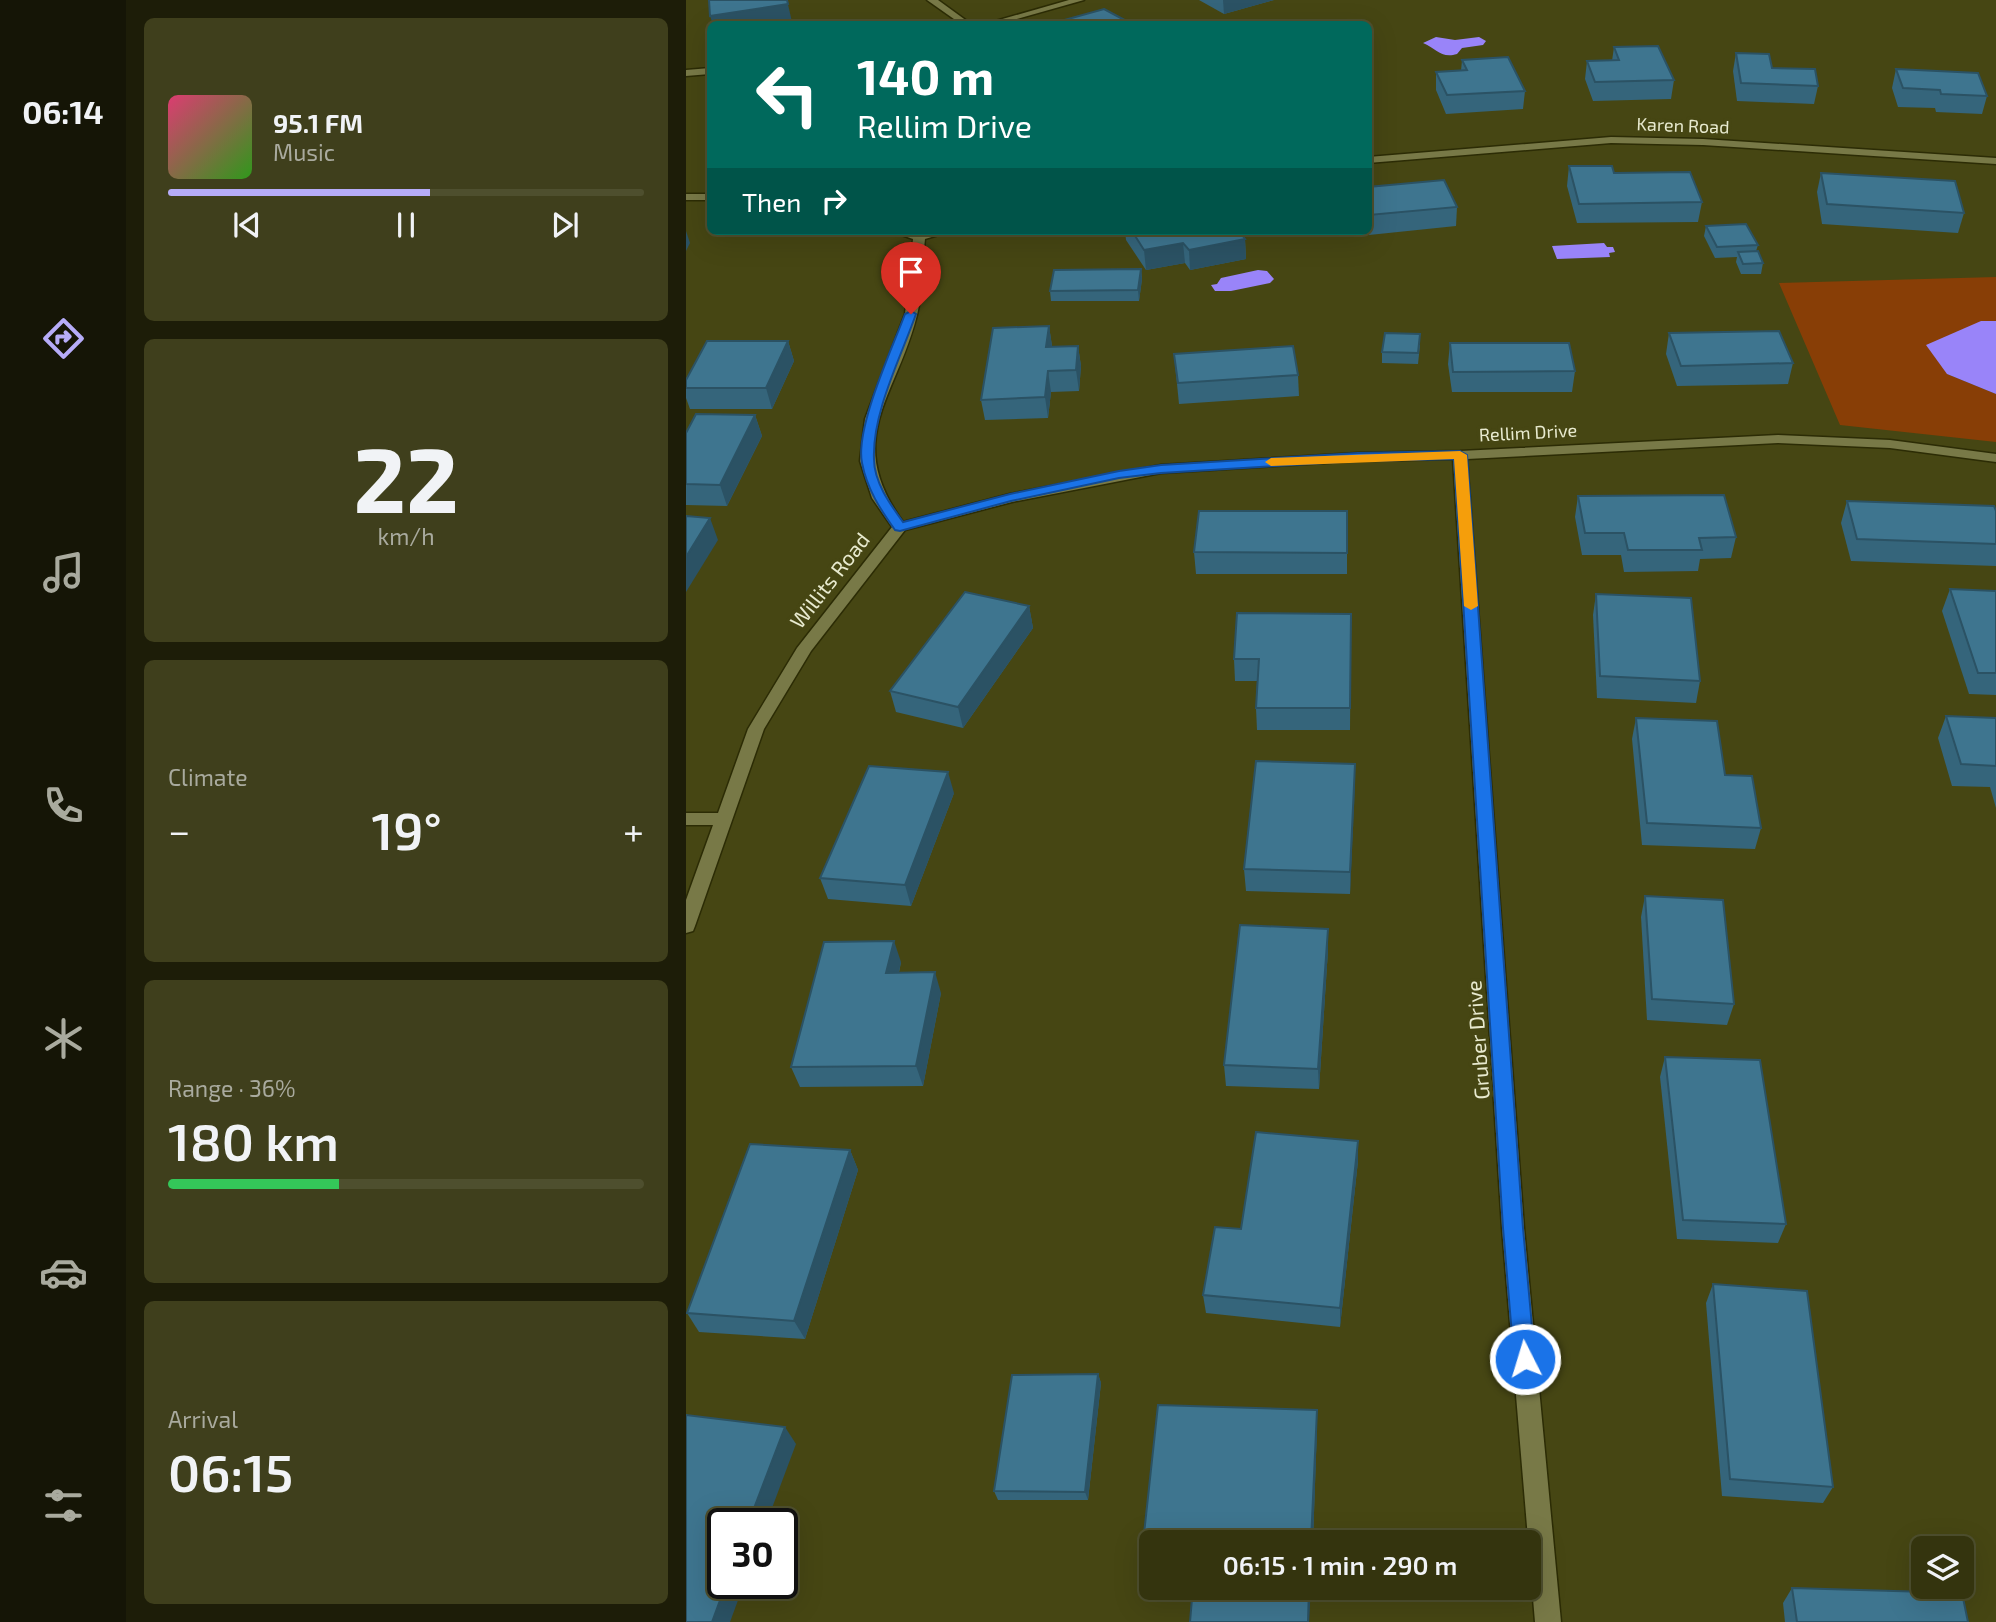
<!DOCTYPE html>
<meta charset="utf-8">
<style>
:root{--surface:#34340e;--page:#3f3f1c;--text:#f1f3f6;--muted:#a9aa9e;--line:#4e4f2e;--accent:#b6acf8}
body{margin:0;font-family:"Exo 2",sans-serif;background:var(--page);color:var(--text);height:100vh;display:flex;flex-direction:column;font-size:26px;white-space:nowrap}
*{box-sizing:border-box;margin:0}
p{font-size:23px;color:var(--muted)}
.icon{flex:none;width:38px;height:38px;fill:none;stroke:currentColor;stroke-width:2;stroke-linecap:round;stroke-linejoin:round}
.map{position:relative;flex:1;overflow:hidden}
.panel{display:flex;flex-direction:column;gap:18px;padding:18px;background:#1d1d08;width:560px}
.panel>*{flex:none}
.hud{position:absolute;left:21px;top:21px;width:665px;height:214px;border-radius:10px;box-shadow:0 7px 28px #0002,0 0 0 2px var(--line);background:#00695c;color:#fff;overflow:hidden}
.buttons{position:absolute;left:1225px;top:1536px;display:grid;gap:14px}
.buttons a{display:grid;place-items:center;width:63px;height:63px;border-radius:10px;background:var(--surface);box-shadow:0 7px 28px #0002,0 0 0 2px var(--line);font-size:35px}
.speed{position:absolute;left:21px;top:1508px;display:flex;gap:14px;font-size:35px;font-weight:700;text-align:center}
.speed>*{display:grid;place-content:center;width:91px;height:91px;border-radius:50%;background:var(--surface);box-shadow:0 7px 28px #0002,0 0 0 2px var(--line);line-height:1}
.speed .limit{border:4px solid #111;border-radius:10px;background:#fff;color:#111}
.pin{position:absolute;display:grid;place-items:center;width:60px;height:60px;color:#fff;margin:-72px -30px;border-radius:50% 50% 50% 0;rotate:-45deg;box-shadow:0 0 7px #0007}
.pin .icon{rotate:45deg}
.me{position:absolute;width:77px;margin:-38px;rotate:355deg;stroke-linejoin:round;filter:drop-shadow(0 0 5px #0008)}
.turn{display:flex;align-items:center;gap:24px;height:147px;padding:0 35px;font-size:32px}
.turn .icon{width:91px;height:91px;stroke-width:2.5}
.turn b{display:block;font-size:49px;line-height:60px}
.then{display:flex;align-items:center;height:66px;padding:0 35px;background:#0003;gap:14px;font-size:26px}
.big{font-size:52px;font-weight:600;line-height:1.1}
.panel .tile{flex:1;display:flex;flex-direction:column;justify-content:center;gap:10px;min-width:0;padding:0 24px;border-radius:10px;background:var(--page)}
.panel .dial{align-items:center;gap:0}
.dial b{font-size:91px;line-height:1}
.song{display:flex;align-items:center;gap:21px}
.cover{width:84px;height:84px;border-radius:10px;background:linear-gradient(135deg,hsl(340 70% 55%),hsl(110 70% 35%))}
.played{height:7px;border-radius:4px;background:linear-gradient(90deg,var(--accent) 55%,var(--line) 55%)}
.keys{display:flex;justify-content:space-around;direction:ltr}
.heat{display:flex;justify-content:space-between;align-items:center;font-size:38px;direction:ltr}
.charge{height:10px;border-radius:5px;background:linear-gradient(90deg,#34c759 36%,var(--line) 0)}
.trip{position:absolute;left:453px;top:1530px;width:402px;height:70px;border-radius:10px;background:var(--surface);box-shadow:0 7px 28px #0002,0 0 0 2px var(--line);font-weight:600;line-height:70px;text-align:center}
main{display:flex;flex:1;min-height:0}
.tab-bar{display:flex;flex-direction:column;width:126px;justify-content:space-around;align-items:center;background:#151506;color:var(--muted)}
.tab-bar .icon{width:49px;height:49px}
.tab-bar .current{color:var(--accent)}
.tab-bar b{font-size:32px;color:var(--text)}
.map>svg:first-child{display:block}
.green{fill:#883e06}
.water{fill:#9984f9}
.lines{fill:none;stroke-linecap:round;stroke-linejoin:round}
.minor-casing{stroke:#2c2c05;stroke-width:3}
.minor{fill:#787947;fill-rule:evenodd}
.wall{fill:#35657b}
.shaded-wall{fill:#2b5264}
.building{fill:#3e758f;stroke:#2b5264;stroke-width:2}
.route{fill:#1a73e8;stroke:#114b97;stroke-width:2}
.slow{fill:#f59e0b}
.labels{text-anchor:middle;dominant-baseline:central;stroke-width:7;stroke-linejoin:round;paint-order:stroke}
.far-street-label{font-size:18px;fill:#e8eacf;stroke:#464613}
.street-label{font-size:21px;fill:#e8eacf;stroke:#464613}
</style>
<main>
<nav class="tab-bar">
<b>06:14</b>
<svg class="icon current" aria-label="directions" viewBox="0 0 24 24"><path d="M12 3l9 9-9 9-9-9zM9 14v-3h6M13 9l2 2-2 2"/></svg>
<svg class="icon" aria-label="music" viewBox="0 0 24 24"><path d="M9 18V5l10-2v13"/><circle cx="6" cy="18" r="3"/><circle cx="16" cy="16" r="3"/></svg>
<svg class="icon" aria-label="phone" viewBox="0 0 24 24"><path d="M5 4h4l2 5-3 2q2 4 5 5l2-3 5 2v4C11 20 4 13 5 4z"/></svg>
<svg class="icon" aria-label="climate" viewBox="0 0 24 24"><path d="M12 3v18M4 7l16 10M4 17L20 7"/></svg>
<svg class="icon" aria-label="car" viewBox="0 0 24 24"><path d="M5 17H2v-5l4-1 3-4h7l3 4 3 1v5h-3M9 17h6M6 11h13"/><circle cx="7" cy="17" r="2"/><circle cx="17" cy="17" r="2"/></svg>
<svg class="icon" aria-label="filters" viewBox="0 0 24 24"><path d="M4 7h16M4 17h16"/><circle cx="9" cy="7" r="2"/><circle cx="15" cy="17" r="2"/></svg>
</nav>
<section class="panel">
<div class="tile">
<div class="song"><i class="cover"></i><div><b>95.1 FM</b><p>Music</p></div></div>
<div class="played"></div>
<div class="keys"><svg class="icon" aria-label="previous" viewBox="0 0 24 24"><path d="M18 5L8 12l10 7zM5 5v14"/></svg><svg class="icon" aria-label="pause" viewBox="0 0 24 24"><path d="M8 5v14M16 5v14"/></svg><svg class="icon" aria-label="next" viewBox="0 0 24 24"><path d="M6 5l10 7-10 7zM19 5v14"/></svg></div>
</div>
<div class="tile dial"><b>22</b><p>km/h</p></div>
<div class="tile"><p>Climate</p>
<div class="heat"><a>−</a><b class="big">19°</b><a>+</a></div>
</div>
<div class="tile"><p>Range · 36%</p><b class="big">180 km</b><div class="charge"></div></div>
<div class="tile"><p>Arrival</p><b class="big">06:15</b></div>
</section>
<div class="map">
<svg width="1310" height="1622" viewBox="0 0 1310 1622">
<rect width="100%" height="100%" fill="#464613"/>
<path class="green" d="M1310,277V321H1295L1261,374L1310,394V442L1154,425L1093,283Z"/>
<g class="water">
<path d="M750,37L769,40L793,37L800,41L797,45L776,48L771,54C755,59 750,48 737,43Z"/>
<path d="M918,243L921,247H927L929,252L923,253L924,257L871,259L866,246Z"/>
<path d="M572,270L581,271L588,279L584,283L545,291H529L525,285L531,284L535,278Z"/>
<path d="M1295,321H1310V394L1261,374L1240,345Z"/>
</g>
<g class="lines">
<defs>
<g id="minor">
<path d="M241,0H252L285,24H275Z"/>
<path d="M383,0H398L313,24H299Z"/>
<path d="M24,68V74L0,76V70Z"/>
<path d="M925,137L1017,139L1310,158V164L1017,145L925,143L682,163V157Z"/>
<rect x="0" y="194" width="24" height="6"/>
<path d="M204,231L233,234L266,231L239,239C236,264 237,291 231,315C211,397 156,438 217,522L324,494L475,465L672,453L774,451L1092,435L1204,440L1310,454V462L1204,448L1092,443L781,459L838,1228L875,1622H849L816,1228L767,459L672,461L475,473L326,502L219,530L125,651L78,729L9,926L7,931L0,933V900L27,825H0V813H32L62,729L111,648L206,527L186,498L174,461L179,419L219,314L227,239Z"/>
</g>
</defs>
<use href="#minor" class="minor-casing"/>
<use href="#minor" class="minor"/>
</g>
<g class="wall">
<path d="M513,0H588L538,14Z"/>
<path d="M928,47L988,80L985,99L907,101L899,79L901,61H926Z"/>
<path d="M1050,53L1132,86L1128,104L1051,101L1047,71Z"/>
<path d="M776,60L839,91L837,109L760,114L750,90V72L775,71Z"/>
<path d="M1210,69L1301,96L1296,114L1250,112L1249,108L1212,107L1206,88Z"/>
<path d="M883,166L928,173L1016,202L1012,222L891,223L881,186Z"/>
<path d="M1135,173L1278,213L1272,233L1136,224L1131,192Z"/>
<path d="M682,187L771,207L770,226L683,235L682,231Z"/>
<path d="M1020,226L1072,245L1070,251L1077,263L1075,274H1055L1050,262L1051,257L1029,258L1018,236Z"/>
<path d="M439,231H553L559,239L560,259L504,270L499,263L460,270L440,240Z"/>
<path d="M455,269L456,279L453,301H365L364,291Z"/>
<path d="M363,326L366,346H392L395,366L393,391L365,392L362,418L299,420L295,400Z"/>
<path d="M983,333L1107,363L1102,384L991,386L980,354Z"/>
<path d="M102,341L108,361L86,409H4L0,398V380Z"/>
<path d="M764,343L889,371L886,392H766L762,364Z"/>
<path d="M734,345L732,364L696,363V352Z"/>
<path d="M488,354L612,375L613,396L493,404Z"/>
<path d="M69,415L76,436L41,506L0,505V433Z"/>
<path d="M892,496L1050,537L1045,558L1014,559L1012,571L938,572L935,555H896L889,517Z"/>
<path d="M1161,501L1310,511V566L1165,561L1155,523Z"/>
<path d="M661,511V574H510L508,552Z"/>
<path d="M1264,589L1310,591V695L1283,694L1256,611Z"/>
<path d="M910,594L1014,681L1010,703L911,698L907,615Z"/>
<path d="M343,606L347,628L277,728L210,712L204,691Z"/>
<path d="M665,614L664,730H571L570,708L571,681H549L548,659Z"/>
<path d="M1260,716L1310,718V808L1304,787L1266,786L1252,738Z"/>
<path d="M950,718L1039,775L1075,828L1069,849L956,845L946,739Z"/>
<path d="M669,764L664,894L560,891L558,869Z"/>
<path d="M268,793L225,906L142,899L134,878Z"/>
<path d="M959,896L1048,1004L1041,1025L961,1020L955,917Z"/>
<path d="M642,929V950L633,1089L540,1086L538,1065Z"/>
<path d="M215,962L213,973L255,993L237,1086L114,1087L105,1067Z"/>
<path d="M979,1057L1100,1224L1092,1243L991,1239L974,1077Z"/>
<path d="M672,1141V1161L654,1327L520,1313L517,1295L555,1229Z"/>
<path d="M164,1150L172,1170L119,1339L13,1332L1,1313Z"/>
<path d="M1027,1284L1147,1487L1137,1503L1036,1496L1020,1303Z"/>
<path d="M412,1374L415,1383L402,1500H312L308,1491Z"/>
<path d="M631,1428L627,1542H466V1550H462L458,1534Z"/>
<path d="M1106,1588L1282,1622H1099L1097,1603Z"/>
</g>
<g class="shaded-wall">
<path d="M101,0L106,22L88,24H27L24,16Z"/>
<path d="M537,0H588L538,14Z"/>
<path d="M0,231L4,243L0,251Z"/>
<path d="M559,239L560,259L504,270L503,250Z"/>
<path d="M497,243L499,263L460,270L458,250Z"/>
<path d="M455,269L456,279L453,301L452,290Z"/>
<path d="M363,326L366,346L360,347Z"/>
<path d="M102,341L108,361L86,409L80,388Z"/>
<path d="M392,346L395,366L393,391L390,370Z"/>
<path d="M362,371L365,392L362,418L359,397Z"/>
<path d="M69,415L76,436L41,506L34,485Z"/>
<path d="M24,518L32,540L0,592V557Z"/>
<path d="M343,606L347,628L277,728L272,707Z"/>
<path d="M669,764V785L664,894V872Z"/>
<path d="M262,772L268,793L225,906L219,885Z"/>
<path d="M642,929V950L633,1089L632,1069Z"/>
<path d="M208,941L215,962L208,994L200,973Z"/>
<path d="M249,972L255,993L237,1086L230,1066Z"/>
<path d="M672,1141V1161L654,1327V1308Z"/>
<path d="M164,1150L172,1170L119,1339L108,1321Z"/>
<path d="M412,1374L415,1383L402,1500L399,1492Z"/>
<path d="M631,1410V1428L627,1542H625Z"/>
<path d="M99,1427L110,1444L80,1524H62Z"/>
<path d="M40,1584H58L44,1622H26Z"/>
<path d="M623,1587H625L623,1622H622Z"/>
</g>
<g class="building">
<path d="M23,0H101L102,4L24,16Z"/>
<path d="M418,9L446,24H364Z"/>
<path d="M972,46L988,80L909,82L901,61L933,60L928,47Z"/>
<path d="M1050,53L1083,54L1086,68L1129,69L1132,86L1055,83Z"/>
<path d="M822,57L839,91L761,95L750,72L781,70L776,60Z"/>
<path d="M1210,69L1292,73L1301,96L1255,94L1254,90L1217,88Z"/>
<path d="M883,166H926L928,173L1004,172L1016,202L893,204Z"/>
<path d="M1135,173L1269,181L1278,213L1141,204Z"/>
<path d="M758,180L771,207L683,215L682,187Z"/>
<path d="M1060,224L1072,245L1031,247L1020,226Z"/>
<path d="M446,231H553L559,239L503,250L497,243L458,250Z"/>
<path d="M1072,251L1077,263L1057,264L1052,252Z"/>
<path d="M455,269L452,290L364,291L368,270Z"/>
<path d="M363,326L360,347L392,346L390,370L362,371L359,397L295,400L307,328Z"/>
<path d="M1093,331L1107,363L995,366L983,333Z"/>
<path d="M699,333L734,334L732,353L696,352Z"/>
<path d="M21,341H102L80,388H0V380Z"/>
<path d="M764,343H883L889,371L767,372Z"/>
<path d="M607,346L612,375L492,383L488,354Z"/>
<path d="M10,414L69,415L34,485L0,484V433Z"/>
<path d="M1038,495L1050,537L1013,538L1016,550H942L938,533H899L892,496Z"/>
<path d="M1161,501L1308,506L1310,511V544L1171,539Z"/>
<path d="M513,511H661V553L508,552Z"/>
<path d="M0,516L24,518L0,557Z"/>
<path d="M1264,589L1310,591V673H1292Z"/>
<path d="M279,592L343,606L272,707L204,691Z"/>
<path d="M910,594L1005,598L1014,681L914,676Z"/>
<path d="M551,613L665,614L664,708H570L573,659H548Z"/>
<path d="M1260,716L1310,718V766L1275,764Z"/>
<path d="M950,718L1031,721L1039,775L1066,776L1075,828L961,823Z"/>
<path d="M570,761L669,764L664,872L558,869Z"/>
<path d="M183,766L262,772L219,885L134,878Z"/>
<path d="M959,896L1037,900L1048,1004L966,999Z"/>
<path d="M554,925L642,929L632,1069L538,1065Z"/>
<path d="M208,941L200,973L249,972L230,1066L105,1067L138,942Z"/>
<path d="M979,1057L1074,1060L1100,1224L997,1220Z"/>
<path d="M570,1132L672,1141L654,1308L517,1295L529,1227L555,1229Z"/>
<path d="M64,1144L164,1150L108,1321L1,1313Z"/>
<path d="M1027,1284L1121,1291L1147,1487L1044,1479Z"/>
<path d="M412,1374L399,1492L308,1491L326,1375Z"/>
<path d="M472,1405L631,1410L625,1542H511L512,1535L458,1534Z"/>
<path d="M0,1415L99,1427L62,1524H37V1584H40L26,1622H0Z"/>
<path d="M507,1587H623L622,1622H504Z"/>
<path d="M1106,1588L1276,1593L1282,1622H1111Z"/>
</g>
<path class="route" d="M225,311L230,314C215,357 186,413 188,459C188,482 204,504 217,522L324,494L433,471L475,465L672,453L774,451L781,455L837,1228L849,1359L846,1367L839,1370L831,1367L828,1359L817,1228L768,459L672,461L475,473L433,478L325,501L214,531L209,530C194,509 181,489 176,463C169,428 206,349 219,314Z"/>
<path class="slow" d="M774,451L781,455L792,606L785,610L778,606L768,459L585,466L579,462L585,458Z"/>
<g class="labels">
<g class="far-street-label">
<text transform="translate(997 125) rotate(2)">Karen Road</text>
<text transform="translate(842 432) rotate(-3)">Rellim Drive</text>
</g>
<g class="street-label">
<text transform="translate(143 580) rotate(-52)">Willits Road</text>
<text transform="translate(791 1040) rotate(-94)">Gruber Drive</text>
</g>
</g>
</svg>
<div class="buttons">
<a><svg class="icon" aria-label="layers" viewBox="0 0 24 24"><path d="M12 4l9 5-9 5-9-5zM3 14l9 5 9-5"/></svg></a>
</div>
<div class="speed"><div class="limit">30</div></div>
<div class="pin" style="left:225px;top:314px;background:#d93025"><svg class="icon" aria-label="arrive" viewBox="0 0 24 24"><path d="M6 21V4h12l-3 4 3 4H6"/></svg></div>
<svg class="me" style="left:839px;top:1359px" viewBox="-20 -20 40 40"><circle r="17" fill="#1a73e8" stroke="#fff" stroke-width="3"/><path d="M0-11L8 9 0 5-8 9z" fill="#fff"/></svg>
<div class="trip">06:15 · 1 min · 290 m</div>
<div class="hud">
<div class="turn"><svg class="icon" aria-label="left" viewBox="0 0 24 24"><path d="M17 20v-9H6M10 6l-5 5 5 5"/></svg><div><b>140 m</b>Rellim Drive</div></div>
<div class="then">Then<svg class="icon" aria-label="right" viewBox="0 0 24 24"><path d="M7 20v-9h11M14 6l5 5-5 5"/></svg></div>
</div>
</div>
</main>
